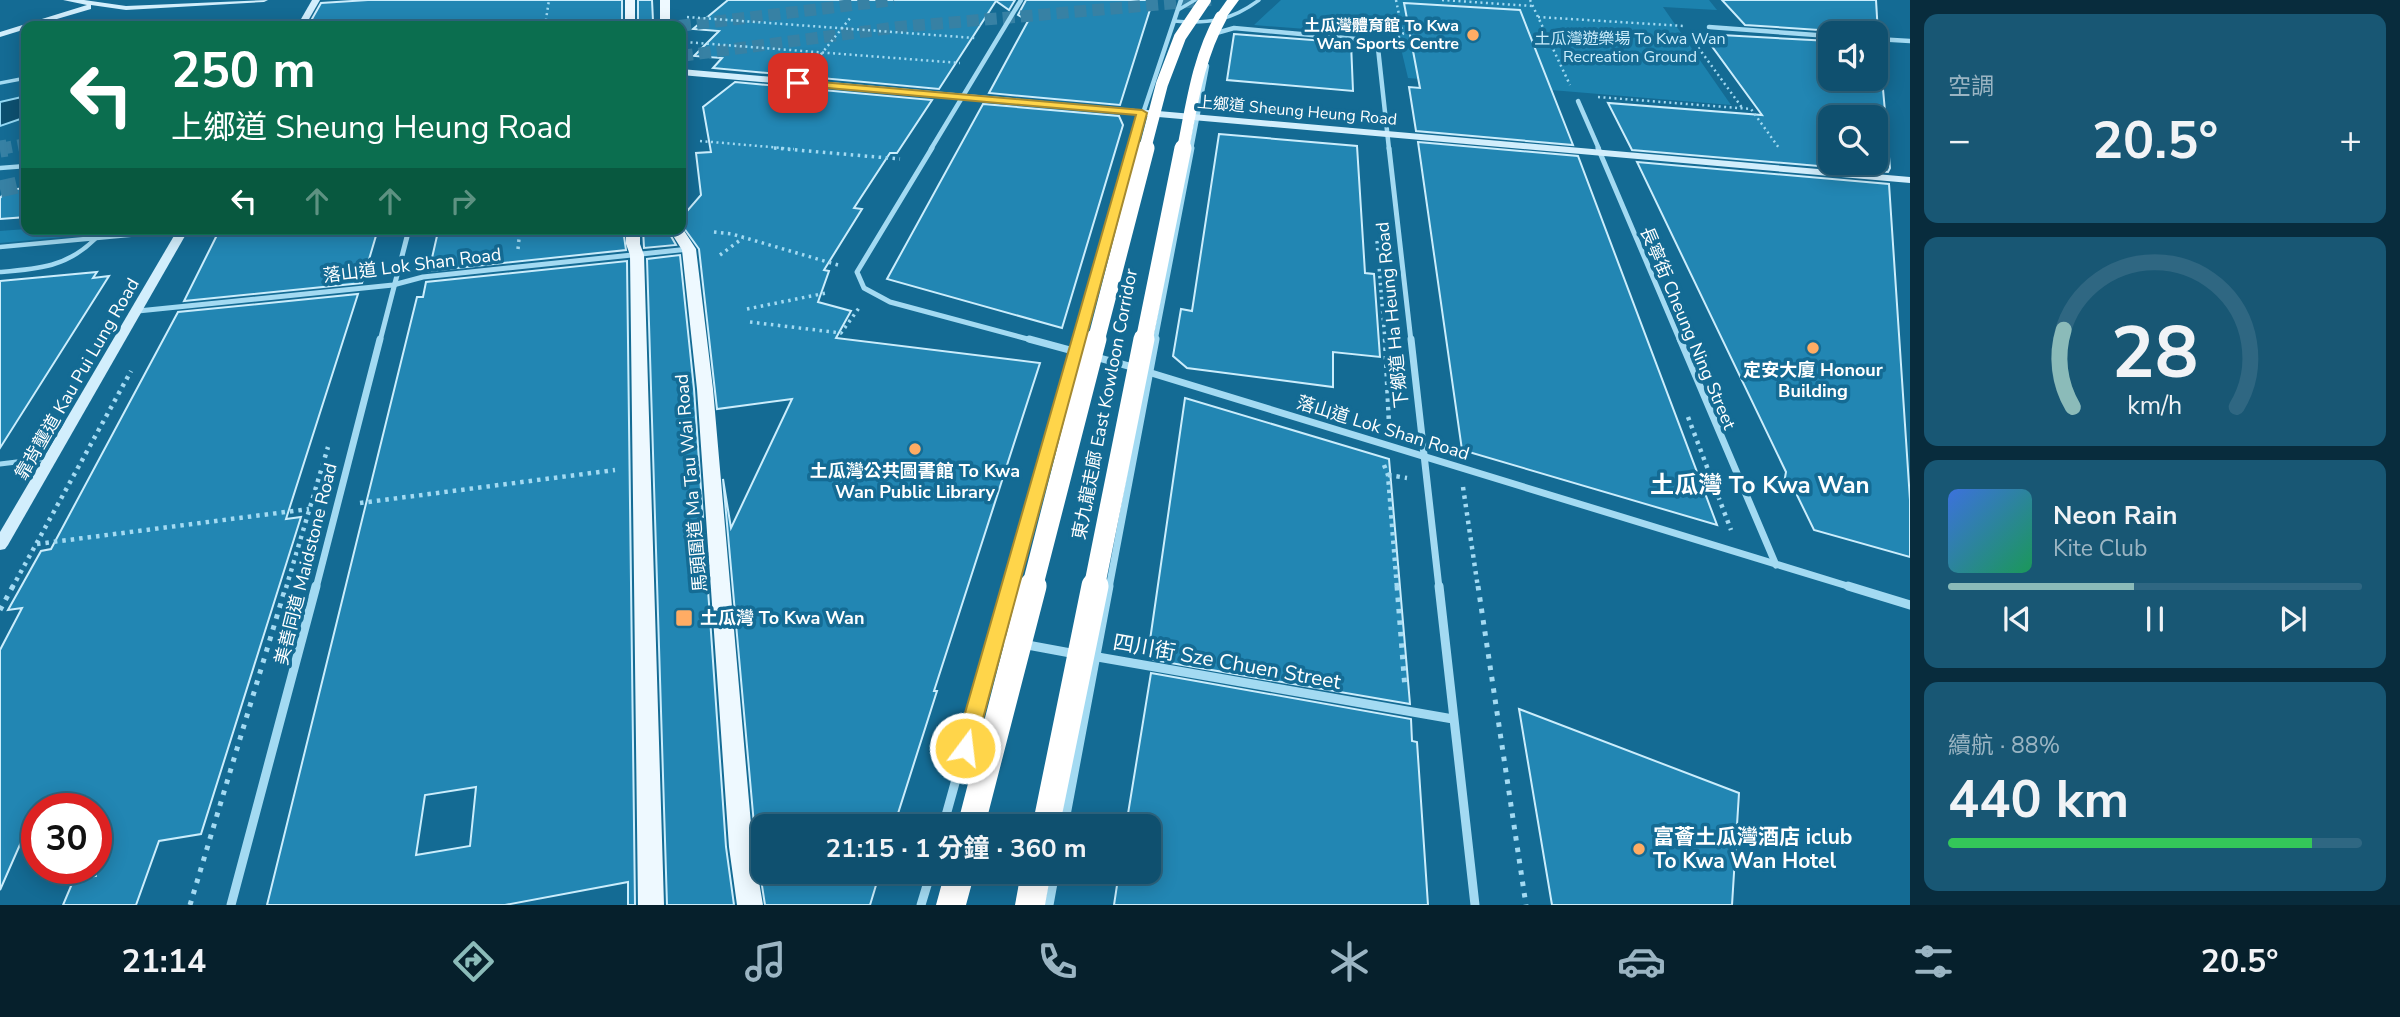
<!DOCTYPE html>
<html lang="zh-TW">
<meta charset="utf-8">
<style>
:root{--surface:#0f506f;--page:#185774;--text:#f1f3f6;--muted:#9bb5c3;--line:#2f6782;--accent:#8bbbb9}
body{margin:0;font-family:"Nunito Sans","Noto Sans TC",sans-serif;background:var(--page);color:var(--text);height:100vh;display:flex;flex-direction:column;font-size:26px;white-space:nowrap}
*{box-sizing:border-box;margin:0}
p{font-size:23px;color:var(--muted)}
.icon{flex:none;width:38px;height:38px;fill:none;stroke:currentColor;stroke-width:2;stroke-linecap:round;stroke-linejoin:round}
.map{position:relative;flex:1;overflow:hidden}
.details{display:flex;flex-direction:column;gap:14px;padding:14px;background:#082c3d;width:490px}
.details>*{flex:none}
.hud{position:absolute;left:21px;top:21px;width:665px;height:214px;border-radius:14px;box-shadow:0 4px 18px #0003,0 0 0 2px var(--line);background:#0b6e4f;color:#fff;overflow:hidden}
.fabs{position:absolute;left:1818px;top:21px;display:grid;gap:14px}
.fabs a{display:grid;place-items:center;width:70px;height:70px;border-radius:14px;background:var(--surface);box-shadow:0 4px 18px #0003,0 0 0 2px var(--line);font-size:35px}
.speed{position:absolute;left:21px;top:793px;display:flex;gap:14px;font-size:35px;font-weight:700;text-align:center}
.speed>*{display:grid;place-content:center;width:91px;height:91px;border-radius:50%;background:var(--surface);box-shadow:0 4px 18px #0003,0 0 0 2px var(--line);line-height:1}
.speed .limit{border:10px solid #d22;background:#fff;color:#111}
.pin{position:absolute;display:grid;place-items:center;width:60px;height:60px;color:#fff;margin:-30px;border-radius:14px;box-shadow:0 4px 10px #0006}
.me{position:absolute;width:77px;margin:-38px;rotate:15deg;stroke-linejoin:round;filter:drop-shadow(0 0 5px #0008)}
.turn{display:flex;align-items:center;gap:24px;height:147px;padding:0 35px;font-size:32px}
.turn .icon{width:91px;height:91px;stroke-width:2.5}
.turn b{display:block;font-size:49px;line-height:60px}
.lanes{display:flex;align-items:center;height:66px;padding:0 35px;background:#0003;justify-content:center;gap:35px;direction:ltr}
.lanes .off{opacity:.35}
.big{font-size:52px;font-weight:700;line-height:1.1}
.details .widget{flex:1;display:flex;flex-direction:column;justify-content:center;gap:10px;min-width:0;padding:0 24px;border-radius:14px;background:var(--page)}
.details .dial{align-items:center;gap:0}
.dial svg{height:182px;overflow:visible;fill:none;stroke:var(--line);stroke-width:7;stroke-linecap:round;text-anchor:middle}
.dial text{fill:var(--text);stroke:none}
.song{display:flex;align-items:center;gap:21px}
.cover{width:84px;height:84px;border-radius:10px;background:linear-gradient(135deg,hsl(220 70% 55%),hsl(150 70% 35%))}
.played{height:7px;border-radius:4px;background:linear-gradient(90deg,var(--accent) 45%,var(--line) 45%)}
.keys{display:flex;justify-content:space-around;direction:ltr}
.heat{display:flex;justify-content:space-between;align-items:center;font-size:38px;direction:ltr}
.charge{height:10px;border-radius:5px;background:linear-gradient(90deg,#34c759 88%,var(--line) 0)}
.trip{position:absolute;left:751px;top:814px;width:410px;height:70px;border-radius:14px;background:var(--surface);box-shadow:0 4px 18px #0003,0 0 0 2px var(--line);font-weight:700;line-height:70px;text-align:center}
.dock{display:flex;height:112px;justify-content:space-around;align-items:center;background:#06202c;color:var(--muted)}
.dock .icon{width:49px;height:49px}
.dock .on{color:var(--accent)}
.dock b{font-size:32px;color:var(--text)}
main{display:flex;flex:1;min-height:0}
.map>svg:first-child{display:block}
.green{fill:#1c82ae}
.water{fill:#0d5070;stroke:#95d9f5;stroke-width:2}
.building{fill:#2286b3;stroke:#cbedfc;stroke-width:2;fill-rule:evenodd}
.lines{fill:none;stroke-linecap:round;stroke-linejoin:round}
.highway-tunnel-far1{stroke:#3781a4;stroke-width:12;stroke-dasharray:12 6;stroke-linecap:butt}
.highway-tunnel{stroke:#3781a4;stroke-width:17;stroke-dasharray:17 8;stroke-linecap:butt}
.path-far3{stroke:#a3daf2;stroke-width:2.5;stroke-dasharray:2 3.5;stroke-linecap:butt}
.path-far2{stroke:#a3daf2;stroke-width:3.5;stroke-dasharray:2.5 4.5;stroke-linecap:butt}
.path-far1{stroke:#a3daf2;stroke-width:4.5;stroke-dasharray:3.5 5;stroke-linecap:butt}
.path{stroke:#a3daf2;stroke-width:5;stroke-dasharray:4.5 7;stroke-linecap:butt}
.lane-far2{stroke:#a3daf2;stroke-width:3.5}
.lane-far1{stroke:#a3daf2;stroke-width:4.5}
.lane{stroke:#a3daf2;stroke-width:5}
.street-far3{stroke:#a3daf2;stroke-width:4.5}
.street-far2{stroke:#a3daf2;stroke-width:5}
.street-far1{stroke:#a3daf2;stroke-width:7}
.street{stroke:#a3daf2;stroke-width:9}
.secondary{fill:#d2eefc;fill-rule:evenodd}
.primary{fill:#eef9ff;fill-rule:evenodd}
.highway{fill:#fff;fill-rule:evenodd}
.highway-bridge-far3{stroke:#fff;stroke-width:12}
.highway-bridge-far2{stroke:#fff;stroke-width:17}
.highway-bridge-far1{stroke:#fff;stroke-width:21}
.highway-bridge{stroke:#fff;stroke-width:27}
.route{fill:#ffd54a;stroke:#a68a30;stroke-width:2}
.poi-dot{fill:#ffac64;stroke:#146b94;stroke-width:2.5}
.labels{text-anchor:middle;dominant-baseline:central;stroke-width:7;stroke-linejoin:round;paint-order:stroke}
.far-poi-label{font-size:16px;font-weight:bold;fill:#fff;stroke:#146b94;text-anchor:end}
.far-park-label{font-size:16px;fill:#cbedfc;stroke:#146b94}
.far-street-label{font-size:16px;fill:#fff;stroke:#146b94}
.street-label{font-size:18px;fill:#fff;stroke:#146b94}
.poi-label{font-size:18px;font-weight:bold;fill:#fff;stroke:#146b94}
.near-street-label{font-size:21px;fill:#fff;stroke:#146b94}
.near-poi-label{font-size:21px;font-weight:bold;fill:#fff;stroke:#146b94;text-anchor:start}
.district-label{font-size:24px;font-weight:bold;fill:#fff;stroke:#146b94}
</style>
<main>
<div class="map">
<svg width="1910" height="905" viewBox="0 0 1910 905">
<rect width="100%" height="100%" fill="#146b94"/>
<g class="green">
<path d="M1281,0H1709L1717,10L1663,7L1731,105L1408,78L1398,36L1254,25Z"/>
<path d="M26,229H149L0,243V231Z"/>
</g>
<path class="water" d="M26,96V117L0,126V102Z"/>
<g class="building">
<path d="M368,0H622V23L578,26H308L321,3Z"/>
<path d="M638,0H652L653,21L638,22Z"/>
<path d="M728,0H1015L1009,10L996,1L939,89L713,68L722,58L694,56L719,31L693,29Z"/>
<path d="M1026,0H1153L1120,105L989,93L1028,21L1018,15Z"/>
<path d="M1722,0H1876L1878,34L1745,25Z"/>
<path d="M1404,3L1520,10L1573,145L1416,131L1409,87L1420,88Z"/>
<path d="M1234,34L1351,43L1353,91L1227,80Z"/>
<path d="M1703,34L1830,41V79H1876V44H1879L1890,168L1888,172L1632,150L1608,103L1762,115ZM1830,117H1876V163H1830Z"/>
<path d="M735,82L932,100L897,153H890L854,208L862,209L824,270L829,271L818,302L851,311L836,338L1040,363L934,691H937L894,826H763V872H880L870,905H765L756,847L723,479L731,528L792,399L717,409L699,249L681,224V218L701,195L696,153L711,152L703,107Z"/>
<path d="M983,104L1119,116L1123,125L1062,328L887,279Z"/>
<path d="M1219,134L1357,146L1365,273L1374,274L1380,357L1333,352V387L1187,368L1173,356L1181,309L1192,311Z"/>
<path d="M1418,142L1578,156L1717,525L1462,450Z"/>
<path d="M1637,162L1889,184L1910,500V557L1814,530L1796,493L1783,489L1786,472Z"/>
<path d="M26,188V217L0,219V198L7,190Z"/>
<path d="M220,229H378L362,283L184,301Z"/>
<path d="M511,229H623L626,250L429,271L437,236Z"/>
<path d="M643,229H667L676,245L644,248Z"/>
<path d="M680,255L694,389L726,847L734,905H667L647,259Z"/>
<path d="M627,261L635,905H628V882L505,905H267L417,297H423L426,282ZM476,787L470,846L416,855L425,795Z"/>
<path d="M97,272L93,278L109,276L0,448V281Z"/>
<path d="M358,294L286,519L301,517L201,834L159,841L136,905H63L74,879L96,876V808H36L0,890V650L22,608L8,610L41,551L51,549L178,312Z"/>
<path d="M1185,398L1389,459L1410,704L1153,660L1155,648L1149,647Z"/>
<path d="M1151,673L1411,719L1412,741L1417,742L1428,905H1114L1119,872H1148V826H1126Z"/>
<path d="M1519,709L1739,793L1732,905H1552Z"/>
</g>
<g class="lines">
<g class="highway-tunnel-far1">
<path d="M679,26L894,0"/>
<path d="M681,56L899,27L1211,0"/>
<path d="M0,149L26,144"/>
</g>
<g class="highway-tunnel">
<path d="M0,149L7,148"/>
<path d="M0,189L26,183"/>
</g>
<g class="path-far3">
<path d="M1396,0L1403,34L1396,39"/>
<path d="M1442,0L1532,6"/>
<path d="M1530,0L1570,85"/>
<path d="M687,17L975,38"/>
<path d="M1538,17L1684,26"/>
<path d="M545,26L549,0"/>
<path d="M685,42L960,63"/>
<path d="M1695,43L1743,109"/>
<path d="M814,63L851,17"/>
<path d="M1598,97L1751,109L1779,148"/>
<path d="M700,141L794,149"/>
</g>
<g class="path-far2">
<path d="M774,148L900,159"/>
<path d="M714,232L732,234L838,265"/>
<path d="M1377,241L1385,341"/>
<path d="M518,249L520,229"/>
<path d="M720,255L743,238"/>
<path d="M747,309L826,293"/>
<path d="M750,322L841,333L859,308"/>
</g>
<g class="path-far1">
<path d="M1385,339L1389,424"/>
<path d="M1688,417L1731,530"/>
<path d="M1384,465L1388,475L1397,588"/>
<path d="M1388,475L1407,478"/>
<path d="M1463,487L1478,588"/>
<path d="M360,503L615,470"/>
<path d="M37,544L309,509"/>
<path d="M12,588L131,371"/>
<path d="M286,588L328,447"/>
</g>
<g class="path">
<path d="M1397,586L1405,689"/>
<path d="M1478,586L1526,905"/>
<path d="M0,610L13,586"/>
<path d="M190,905L286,586"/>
</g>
<g class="lane-far2">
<path d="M1178,10L1195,0"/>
<path d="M1174,21C1208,24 1231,21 1259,0"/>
<path d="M0,83L26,78"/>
</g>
<g class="lane-far1">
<path d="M0,168L26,166"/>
<path d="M0,247L182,230"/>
<path d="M0,272C38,269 67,267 95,239"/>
</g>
<path class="lane" d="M0,464L49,458"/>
<g class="street-far3">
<path d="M1709,27L1830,36"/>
<path d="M1213,34L1234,28L1367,40L1378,48L1389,149"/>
<path d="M1876,39L1910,41"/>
<path d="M1578,101L1599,149"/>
<path d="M931,149L1021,0"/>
<path d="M1131,149L1181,0"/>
<path d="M1191,149L1207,66"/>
</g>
<g class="street-far2">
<path d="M932,148L857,272L864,288L890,302L1035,341"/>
<path d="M1389,148L1411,341"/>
<path d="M1598,148L1680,341"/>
<path d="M138,311L393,285L423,277L689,249"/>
<path d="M380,341L409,229"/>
<path d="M1078,341L1131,148"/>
<path d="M1155,341L1192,148"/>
</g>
<g class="street-far1">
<path d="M1029,339L1136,368"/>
<path d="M1411,339L1439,588"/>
<path d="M1680,339L1776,565"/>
<path d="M1148,372L1854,588"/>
<path d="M316,588L380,339"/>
<path d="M1009,588L1078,339"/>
<path d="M1109,588L1156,339"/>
</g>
<g class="street">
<path d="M1439,586L1475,905"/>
<path d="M1848,586L1910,605"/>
<path d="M995,639L1076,654"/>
<path d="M1092,656L1453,719"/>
<path d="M943,826L1010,586"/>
<path d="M1064,826L1109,586"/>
<path d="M231,905L316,586"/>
<path d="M921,905L931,872"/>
<path d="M1049,905L1055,872"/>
</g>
<g class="secondary">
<path d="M63,0H84L126,6L268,0L264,2L126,10L91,5V9L33,26H26V29L0,37V32L87,5Z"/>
<path d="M312,0H320L305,26H297Z"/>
<path d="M681,69L1910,177V183L681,75Z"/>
<path d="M178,229H189L8,545L5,549L0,550V532Z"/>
</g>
<g class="primary">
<rect x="625" y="0" width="10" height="26"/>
<rect x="660" y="0" width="10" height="26"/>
<path d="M681,226L696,249L713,389L753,847L763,905H737L729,847L697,389L682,250L669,229H681Z"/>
<path d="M626,229H640V244L644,255L664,905H638L630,255L626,244Z"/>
</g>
<g class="highway">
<path d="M1227,0H1239L1225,19H1217L1215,17Z"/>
<path d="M945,872H975L966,905H936Z"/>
<path d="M1021,872H1051L1045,905H1015Z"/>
</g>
<g class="highway-bridge-far3">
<path d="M1145,149L1162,84L1180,37L1205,0"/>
<path d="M1183,149C1192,104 1198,58 1221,17"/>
</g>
<g class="highway-bridge-far2">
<path d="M1096,341L1146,148"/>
<path d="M1144,341L1183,148"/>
</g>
<g class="highway-bridge-far1">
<path d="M1032,588L1096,339"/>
<path d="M1094,588L1144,339"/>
</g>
<g class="highway-bridge">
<path d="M971,826L1033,586"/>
<path d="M1046,826L1095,586"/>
</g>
</g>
<path class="route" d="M798,80L1142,110L1147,113L975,748L972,754L965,756L958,754L955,748L1136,115L794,85V81Z"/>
<g class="poi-dot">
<circle cx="1473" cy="35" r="7"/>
<circle cx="1813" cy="348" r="7"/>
<circle cx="915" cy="449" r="7"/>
<rect x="675" y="609" width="18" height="18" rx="3.5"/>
<circle cx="1639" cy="849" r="7"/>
</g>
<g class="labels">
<g class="far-poi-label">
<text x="1459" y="26">土瓜灣體育館 To Kwa<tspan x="1459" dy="18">Wan Sports Centre</tspan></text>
</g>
<g class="far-park-label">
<text x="1630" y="39">土瓜灣遊樂場 To Kwa Wan<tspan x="1630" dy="18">Recreation Ground</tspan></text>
</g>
<g class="far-street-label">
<text transform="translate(1297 111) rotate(5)">上鄉道 Sheung Heung Road</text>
</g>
<g class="street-label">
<text transform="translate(412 265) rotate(-7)">落山道 Lok Shan Road</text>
<text transform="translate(1392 315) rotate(-96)">下鄉道 Ha Heung Road</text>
<text transform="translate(1688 328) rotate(67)">長寧街 Cheung Ning Street</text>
<text transform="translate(77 379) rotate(-60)">靠背壟道 Kau Pui Lung Road</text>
<text transform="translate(1105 404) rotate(-79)">東九龍走廊 East Kowloon Corridor</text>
<text transform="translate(1383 428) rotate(17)">落山道 Lok Shan Road</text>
<text transform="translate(691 483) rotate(-95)">馬頭圍道 Ma Tau Wai Road</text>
<text transform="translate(306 564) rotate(-76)">美善同道 Maidstone Road</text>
</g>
<g class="poi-label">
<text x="1813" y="370">定安大廈 Honour<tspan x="1813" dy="21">Building</tspan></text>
<text x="915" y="471">土瓜灣公共圖書館 To Kwa<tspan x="915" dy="21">Wan Public Library</tspan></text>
<text x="700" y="618" text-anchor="start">土瓜灣 To Kwa Wan</text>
</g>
<g class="near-street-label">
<text transform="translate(1227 662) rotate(10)">四川街 Sze Chuen Street</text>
</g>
<g class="near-poi-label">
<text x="1653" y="837">富薈土瓜灣酒店 iclub<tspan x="1653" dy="24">To Kwa Wan Hotel</tspan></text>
</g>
<g class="district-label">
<text x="1760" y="485">土瓜灣 To Kwa Wan</text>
</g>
</g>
</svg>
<div class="fabs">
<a><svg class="icon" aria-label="sound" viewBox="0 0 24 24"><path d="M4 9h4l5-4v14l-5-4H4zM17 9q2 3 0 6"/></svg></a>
<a><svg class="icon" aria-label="search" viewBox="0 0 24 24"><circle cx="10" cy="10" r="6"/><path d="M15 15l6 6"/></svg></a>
</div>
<div class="speed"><div class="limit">30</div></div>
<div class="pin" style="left:798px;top:83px;background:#d93025"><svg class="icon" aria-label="arrive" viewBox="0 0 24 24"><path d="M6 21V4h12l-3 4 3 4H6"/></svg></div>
<svg class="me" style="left:965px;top:748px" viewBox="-20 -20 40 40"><circle r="17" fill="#ffd54a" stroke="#fff" stroke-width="3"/><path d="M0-11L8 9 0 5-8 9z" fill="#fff"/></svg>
<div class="trip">21:15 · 1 分鐘 · 360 m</div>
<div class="hud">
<div class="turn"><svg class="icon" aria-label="left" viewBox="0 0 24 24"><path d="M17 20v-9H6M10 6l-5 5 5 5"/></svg><div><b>250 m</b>上鄉道 Sheung Heung Road</div></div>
<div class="lanes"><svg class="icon" aria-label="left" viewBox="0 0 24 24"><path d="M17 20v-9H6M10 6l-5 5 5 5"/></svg><svg class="icon off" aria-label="ahead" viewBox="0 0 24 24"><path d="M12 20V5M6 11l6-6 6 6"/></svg><svg class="icon off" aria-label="ahead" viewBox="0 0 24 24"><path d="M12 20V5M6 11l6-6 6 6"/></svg><svg class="icon off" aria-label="right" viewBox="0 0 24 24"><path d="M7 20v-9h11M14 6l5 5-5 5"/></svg></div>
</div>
</div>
<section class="details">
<div class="widget"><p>空調</p>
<div class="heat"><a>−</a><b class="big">20.5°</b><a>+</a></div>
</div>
<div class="widget dial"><svg viewBox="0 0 100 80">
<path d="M14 69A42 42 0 1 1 86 69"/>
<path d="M14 69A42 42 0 0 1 10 35" stroke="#8bbbb9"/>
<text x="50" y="56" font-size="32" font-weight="700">28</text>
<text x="50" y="72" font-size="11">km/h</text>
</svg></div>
<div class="widget">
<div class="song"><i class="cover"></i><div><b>Neon Rain</b><p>Kite Club</p></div></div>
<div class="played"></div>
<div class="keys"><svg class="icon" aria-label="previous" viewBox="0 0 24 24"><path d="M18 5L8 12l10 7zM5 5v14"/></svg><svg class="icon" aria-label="pause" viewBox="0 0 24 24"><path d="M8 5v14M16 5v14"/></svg><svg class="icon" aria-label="next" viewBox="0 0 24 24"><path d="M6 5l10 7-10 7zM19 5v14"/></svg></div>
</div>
<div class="widget"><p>續航 · 88%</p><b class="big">440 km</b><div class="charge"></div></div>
</section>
</main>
<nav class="dock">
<b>21:14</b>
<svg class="icon on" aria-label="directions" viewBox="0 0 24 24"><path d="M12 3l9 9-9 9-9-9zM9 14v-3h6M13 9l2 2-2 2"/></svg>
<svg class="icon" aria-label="music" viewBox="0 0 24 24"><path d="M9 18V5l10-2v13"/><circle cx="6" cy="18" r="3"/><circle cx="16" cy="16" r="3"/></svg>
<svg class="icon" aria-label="phone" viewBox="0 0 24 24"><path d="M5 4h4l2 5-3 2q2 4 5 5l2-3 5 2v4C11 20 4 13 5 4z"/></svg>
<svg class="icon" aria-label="climate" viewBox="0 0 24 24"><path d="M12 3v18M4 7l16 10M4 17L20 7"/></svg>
<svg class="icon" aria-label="car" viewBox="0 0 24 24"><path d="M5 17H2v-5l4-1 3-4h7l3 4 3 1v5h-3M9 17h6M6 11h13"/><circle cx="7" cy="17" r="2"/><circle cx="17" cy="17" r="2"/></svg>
<svg class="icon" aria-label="filters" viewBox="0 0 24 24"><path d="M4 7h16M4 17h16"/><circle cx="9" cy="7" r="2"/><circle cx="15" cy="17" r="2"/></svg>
<b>20.5°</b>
</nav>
